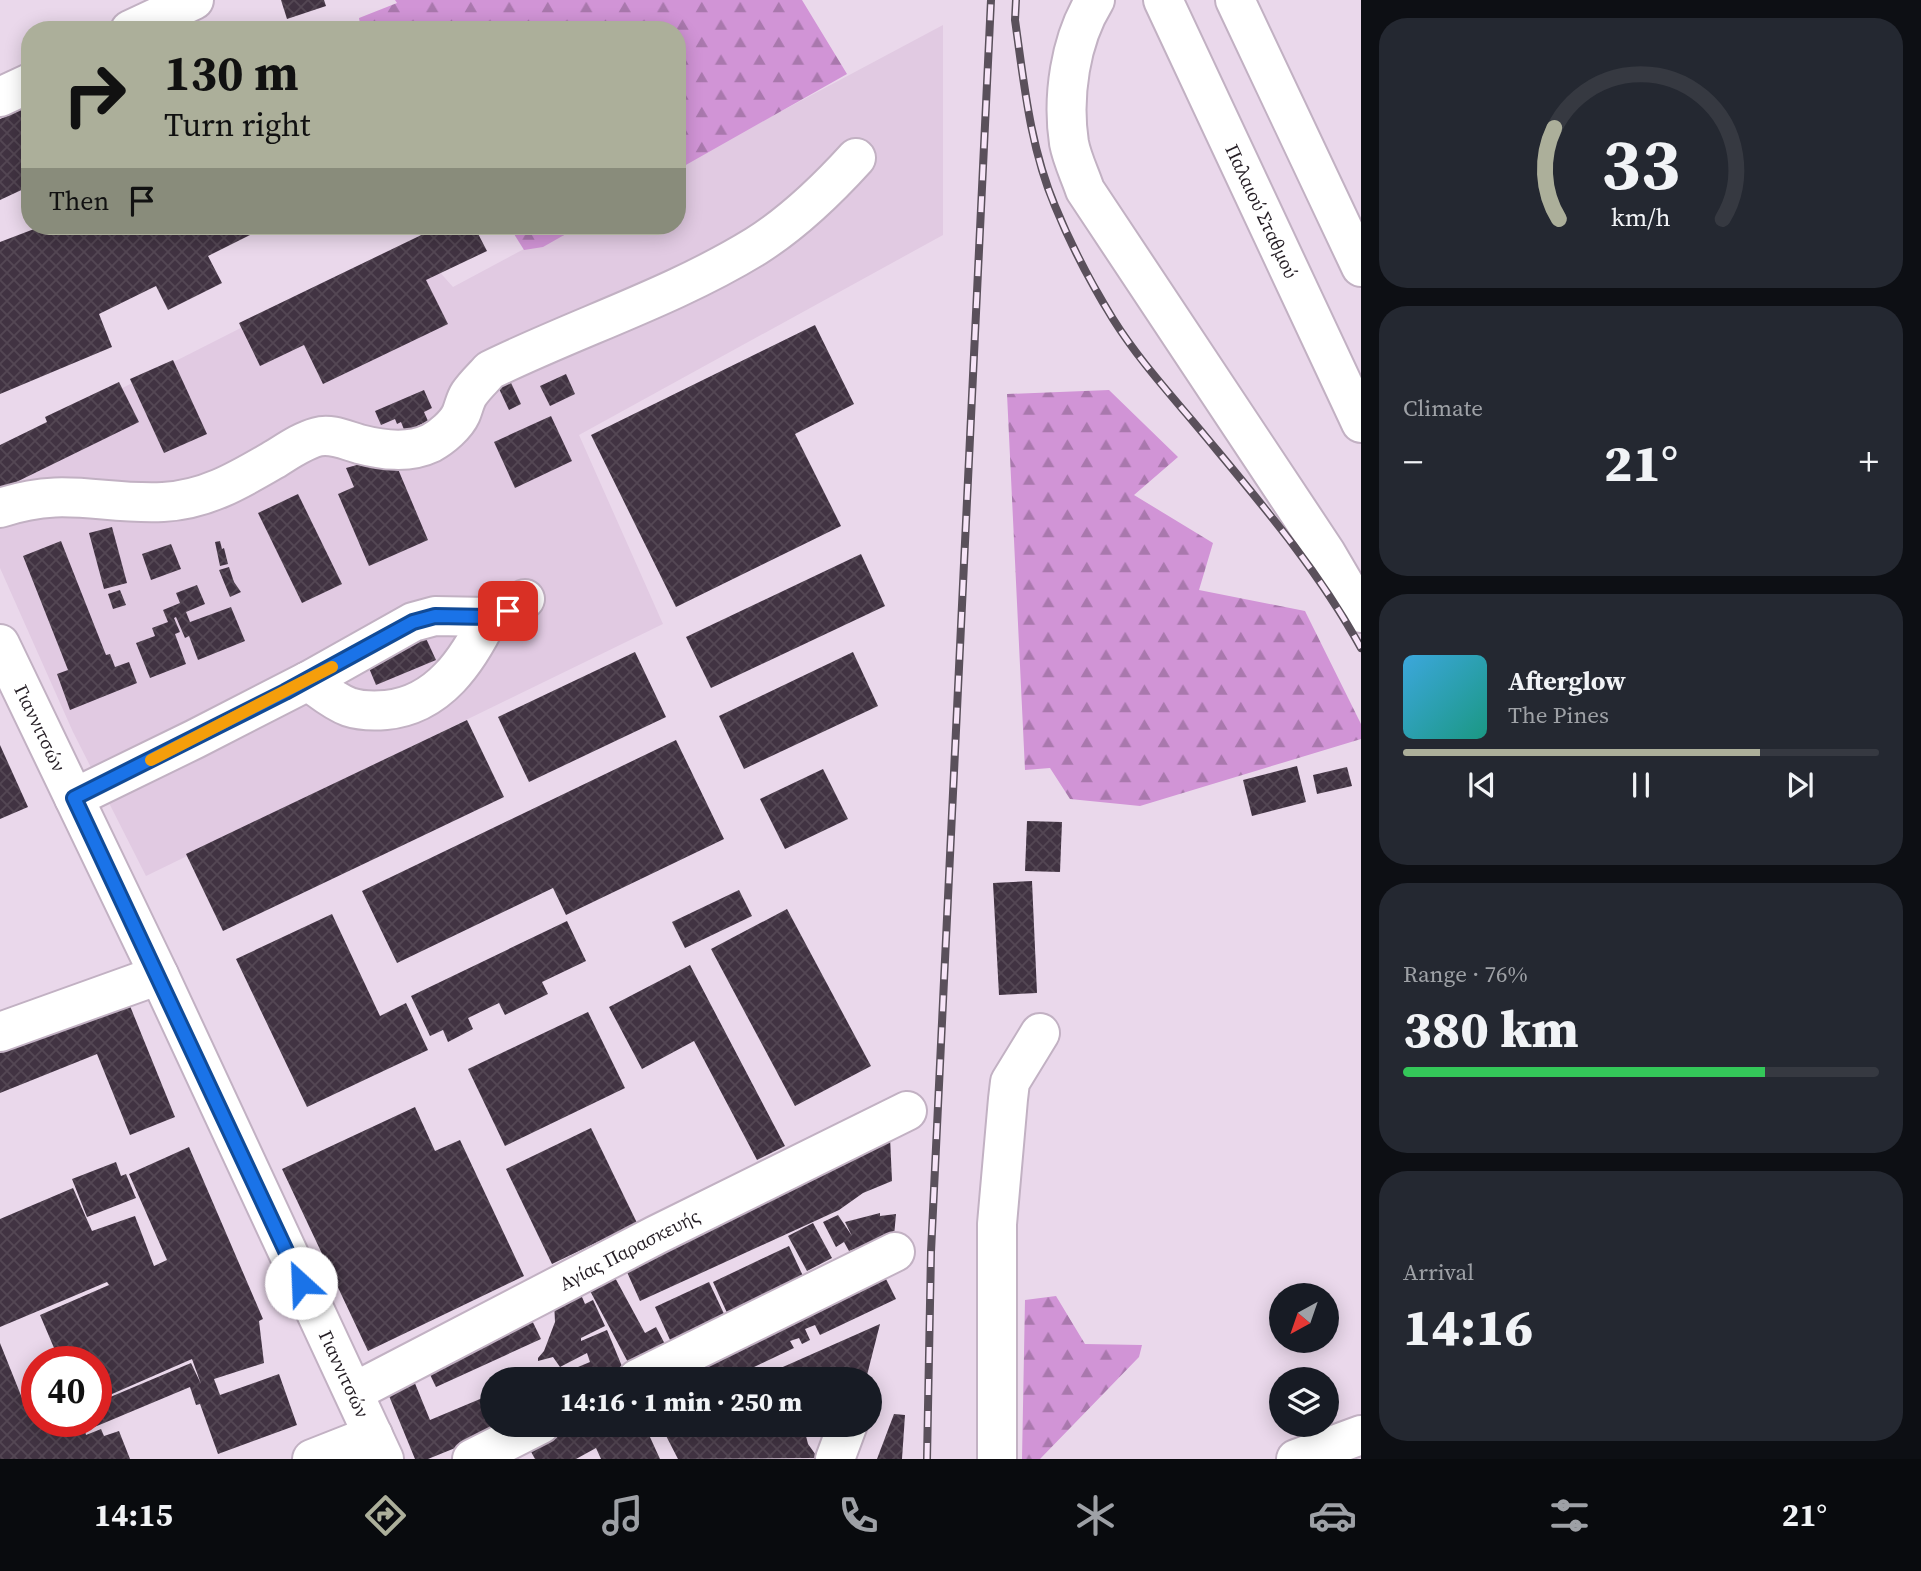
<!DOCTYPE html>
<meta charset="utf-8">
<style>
:root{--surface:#171b24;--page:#242831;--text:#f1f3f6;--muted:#9ea1a6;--line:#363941;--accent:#acaf9a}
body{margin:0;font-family:"Source Serif 4",serif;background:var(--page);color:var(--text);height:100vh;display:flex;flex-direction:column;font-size:26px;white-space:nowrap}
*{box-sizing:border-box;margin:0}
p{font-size:23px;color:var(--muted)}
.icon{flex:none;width:38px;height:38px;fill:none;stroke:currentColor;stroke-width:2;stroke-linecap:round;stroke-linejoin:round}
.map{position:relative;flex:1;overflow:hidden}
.side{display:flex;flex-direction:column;gap:18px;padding:18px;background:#0d0f14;width:560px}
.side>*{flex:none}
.hud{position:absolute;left:21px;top:21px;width:665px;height:214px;border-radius:28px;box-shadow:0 4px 18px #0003;background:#acaf9a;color:#111;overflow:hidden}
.needle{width:46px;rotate:220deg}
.tools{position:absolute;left:1269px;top:1283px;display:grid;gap:14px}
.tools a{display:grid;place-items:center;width:70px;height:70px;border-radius:50%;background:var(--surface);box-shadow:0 4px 18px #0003;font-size:35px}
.speed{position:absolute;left:21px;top:1346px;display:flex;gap:14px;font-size:35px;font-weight:700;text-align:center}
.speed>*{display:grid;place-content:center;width:91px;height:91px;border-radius:50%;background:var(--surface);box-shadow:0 4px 18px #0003;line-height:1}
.speed .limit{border:10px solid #d22;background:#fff;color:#111}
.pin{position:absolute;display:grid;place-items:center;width:60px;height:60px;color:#fff;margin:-30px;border-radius:14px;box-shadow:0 4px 10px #0006}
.me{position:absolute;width:77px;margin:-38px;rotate:335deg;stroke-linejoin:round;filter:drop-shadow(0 0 5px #0008)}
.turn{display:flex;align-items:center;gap:24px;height:147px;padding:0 28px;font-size:32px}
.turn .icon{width:91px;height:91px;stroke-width:2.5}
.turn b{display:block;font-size:49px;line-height:60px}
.then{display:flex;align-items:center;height:66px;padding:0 28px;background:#0003;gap:14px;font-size:26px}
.big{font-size:52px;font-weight:800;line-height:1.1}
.side .card{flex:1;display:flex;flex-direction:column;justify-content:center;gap:10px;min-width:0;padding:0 24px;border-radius:28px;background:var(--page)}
.side .dial{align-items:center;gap:0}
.dial svg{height:182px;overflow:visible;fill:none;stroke:var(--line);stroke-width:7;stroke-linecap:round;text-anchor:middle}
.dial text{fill:var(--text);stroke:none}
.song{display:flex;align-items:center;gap:21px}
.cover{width:84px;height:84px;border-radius:10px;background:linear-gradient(135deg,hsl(200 70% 55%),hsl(170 70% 35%))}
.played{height:7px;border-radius:4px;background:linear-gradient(90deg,var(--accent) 75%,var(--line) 75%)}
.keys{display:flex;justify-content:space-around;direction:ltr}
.heat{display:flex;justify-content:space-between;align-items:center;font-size:38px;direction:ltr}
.charge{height:10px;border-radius:5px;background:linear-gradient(90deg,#34c759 76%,var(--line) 0)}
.trip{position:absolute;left:480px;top:1367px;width:402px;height:70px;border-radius:35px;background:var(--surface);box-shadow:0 4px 18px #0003;font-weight:800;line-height:70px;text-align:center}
.dock{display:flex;height:112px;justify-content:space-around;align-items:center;background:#090b0e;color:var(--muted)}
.dock .icon{width:49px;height:49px}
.dock .active{color:var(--accent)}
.dock b{font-size:32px;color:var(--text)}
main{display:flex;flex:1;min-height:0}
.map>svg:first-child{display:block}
.built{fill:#e1cae2}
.forest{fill:url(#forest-firs)}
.building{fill:url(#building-cross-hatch)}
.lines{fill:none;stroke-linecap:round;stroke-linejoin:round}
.minor-casing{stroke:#c2b1c3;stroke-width:42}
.highway-casing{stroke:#c2b1c3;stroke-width:42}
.minor{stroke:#fff;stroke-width:38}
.highway{stroke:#fff;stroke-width:38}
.rail-casing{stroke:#5a505b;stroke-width:8}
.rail{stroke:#f7e5f8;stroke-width:5;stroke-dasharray:16;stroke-linecap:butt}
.route-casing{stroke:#114b97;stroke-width:18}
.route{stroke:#1a73e8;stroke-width:12}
.slow{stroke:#f59e0b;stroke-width:12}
.labels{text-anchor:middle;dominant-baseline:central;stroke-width:7;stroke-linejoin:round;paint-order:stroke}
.street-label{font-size:19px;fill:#241d24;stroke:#f7e5f8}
</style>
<main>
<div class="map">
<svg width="1361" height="1459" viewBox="0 0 1361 1459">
<defs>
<pattern id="forest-firs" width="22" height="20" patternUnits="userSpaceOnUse" patternTransform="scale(1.75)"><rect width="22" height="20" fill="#d194d6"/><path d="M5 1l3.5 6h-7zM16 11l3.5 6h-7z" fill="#a978ad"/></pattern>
<pattern id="building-cross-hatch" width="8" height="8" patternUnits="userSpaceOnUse" patternTransform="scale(1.75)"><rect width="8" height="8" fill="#413342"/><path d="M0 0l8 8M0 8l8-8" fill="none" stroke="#544754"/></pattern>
</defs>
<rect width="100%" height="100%" fill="#ead8eb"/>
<path class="built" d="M943,25V235L579,435L663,624L146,876L73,732L0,568V450L412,241L453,287L567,226H677V167Z"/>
<g class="forest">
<path d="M395,0H802L847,74L677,170V30H361L359,18L397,3Z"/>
<path d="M509,226H580L543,247L524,250Z"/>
<path d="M1109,390L1178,457L1134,495L1213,543L1199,590L1305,611L1361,724V739L1140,806L1070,799L1050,768L1025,770L1007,394Z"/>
<path d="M1056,1296L1085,1344L1142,1345L1139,1357L1040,1459H1022L1025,1300Z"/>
</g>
<g class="building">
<path d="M281,0H324L326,6L287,19Z"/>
<path d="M30,106V186L0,200V119Z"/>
<path d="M42,226H62L64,231L76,226H268L208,256L222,283L168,310L156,286L99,314L112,347L0,394V242Z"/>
<path d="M440,226H474L487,251L426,280L448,324L323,384L304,345L260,366L239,323Z"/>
<path d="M815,325L854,404L795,434L841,526L676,607L591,435Z"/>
<path d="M173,360L207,434L164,453L130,379Z"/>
<path d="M505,370L521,404L509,410L493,376Z"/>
<path d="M566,374L575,394L550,406L540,386Z"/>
<path d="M119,382L139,422L0,490V445L47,422L45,417Z"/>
<path d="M424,390L432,408L424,412L428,421L417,426L422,436L409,442L401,422L397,424L395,419L381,425L375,411Z"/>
<path d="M551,416L572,461L515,488L494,442Z"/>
<path d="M371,461L395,462L428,540L369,566L338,494L354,487L346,468Z"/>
<path d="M298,494L342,584L302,603L258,513Z"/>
<path d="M112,527L127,583L104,589L89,533Z"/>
<path d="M61,541L106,655L110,654L115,667L129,662L137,683L70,710L57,674L68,670L23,556Z"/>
<path d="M220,541L222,549L224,548L228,564L220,566L215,542Z"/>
<path d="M171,544L181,569L151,580L142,554Z"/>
<path d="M861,554L885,606L711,688L686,637Z"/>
<path d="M229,567L234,582L241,592L230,597L219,570Z"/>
<path d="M197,585L205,604L186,612L190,622L231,607L245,641L198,660L189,636L185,638L176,617L174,618L180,632L175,634L186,664L150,678L136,643L155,636L152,628L168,622L163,610L180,603L176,593Z"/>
<path d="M120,590L126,605L113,609L108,594Z"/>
<path d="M423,632L436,660L376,685L364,656Z"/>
<path d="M635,652L666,717L529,782L498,717Z"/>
<path d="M853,652L878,706L744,769L719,716Z"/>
<path d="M467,720L504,797L223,931L186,854Z"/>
<path d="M676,740L724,839L566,915L553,888L397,963L362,891Z"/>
<path d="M0,745L28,807L0,819Z"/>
<path d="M1297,766L1306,802L1252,816L1243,780Z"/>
<path d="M1347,767L1352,786L1317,794L1313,775Z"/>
<path d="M823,769L848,819L785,849L760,799Z"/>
<path d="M1027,821L1062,822L1060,872L1025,871Z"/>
<path d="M1032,881L1037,993L999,995L993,883Z"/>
<path d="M739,890L752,916L685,948L672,922Z"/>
<path d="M787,909L871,1066L795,1106L711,949Z"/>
<path d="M332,914L380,1016L406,1003L428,1050L307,1107L236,959Z"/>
<path d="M567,921L586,961L542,982L548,994L505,1015L499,1003L468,1018L473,1029L448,1042L443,1030L430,1036L411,996Z"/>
<path d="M690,965L785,1146L757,1160L694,1041L642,1069L609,1007Z"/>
<path d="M128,1001L175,1117L130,1135L97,1054L0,1093V1052Z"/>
<path d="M588,1012L625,1088L505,1146L468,1069Z"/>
<path d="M415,1107L435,1151L460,1140L524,1276L368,1351L282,1169Z"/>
<path d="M591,1128L637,1223L552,1264L506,1169Z"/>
<path d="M890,1137L892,1181L863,1193L839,1210L640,1301L622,1261Z"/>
<path d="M189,1147L263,1319L259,1321L264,1363L214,1379L220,1395L279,1374L297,1425L218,1454L200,1404L196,1405L190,1387L85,1431L86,1435L101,1429L104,1436L119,1431L130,1459H0V1343L22,1398L37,1392V1421H96V1403L191,1363L201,1384L192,1359L96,1401V1362H60L40,1315L109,1285L107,1282L0,1327V1219L73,1188L92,1231L135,1216L154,1266L167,1260L129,1174Z"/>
<path d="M116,1162L121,1176L126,1174L136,1198L87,1217L72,1179Z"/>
<path d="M880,1213V1216L896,1214L894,1236L849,1251L844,1242L836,1247L823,1222L838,1215L852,1236L845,1222Z"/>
<path d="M813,1223L832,1258L807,1271L788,1236Z"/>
<path d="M789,1246L803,1276L780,1287L782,1291L728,1315L713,1282Z"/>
<path d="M613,1274L645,1333L656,1327L667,1348L631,1368L588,1287Z"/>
<path d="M884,1275L896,1299L820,1335L815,1325L805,1329L810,1340L802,1344L799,1338L790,1341L794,1348L729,1379H665Z"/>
<path d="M709,1282L726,1318L671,1342L655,1307Z"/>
<path d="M579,1290L585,1304L593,1300L605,1326L581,1338V1341L607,1330L626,1376L619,1379H529L551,1370L554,1377L590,1362L587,1353L560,1367L553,1357L538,1361V1358L544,1351L555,1322L554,1301Z"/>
<path d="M527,1310L541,1339L436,1387L422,1358Z"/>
<path d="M880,1324L866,1379H756Z"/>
<path d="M414,1381L430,1420L492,1394V1424L512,1425L428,1459H415L387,1391Z"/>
<path d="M894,1414L905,1415L902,1459H877Z"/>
<path d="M552,1424H617L623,1434L644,1424L660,1459H601L596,1448L576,1459H535L524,1439Z"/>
<path d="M660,1424H803L808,1444L818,1458L678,1459Z"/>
</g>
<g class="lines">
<defs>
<g id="minor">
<path d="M1095,0C1070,40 1062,97 1069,143C1072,159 1080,175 1085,190L1326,553L1361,613"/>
<path d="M130,30L194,0"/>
<path d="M0,97L30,83"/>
<path d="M0,508C64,486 101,505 163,502C206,500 239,480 275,459C288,451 302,441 317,437C331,433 345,440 359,444C382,450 408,454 431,443C442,437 456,425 461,414C464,407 465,400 469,394C475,385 483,378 490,370C578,327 673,297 756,246C794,222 826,191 856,158"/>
<path id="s1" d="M0,644L159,975L384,1459"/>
<path d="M308,681C321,690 333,701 349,707C361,711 373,711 386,710C439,705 468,660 489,617"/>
<path d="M74,798L195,739L308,681L413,622L435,616L489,617L508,611L525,599"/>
<path d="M0,1032L159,975"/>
<path d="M637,1379L895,1252"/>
<path id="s2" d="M354,1392L656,1235L907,1111"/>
<path d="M312,1459L373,1435"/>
<path d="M472,1459L541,1424"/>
<path d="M835,1459L848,1424"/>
<path d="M997,1459V1224L1008,1099L1010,1082L1040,1033"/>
<path d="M1296,1459L1361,1435"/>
</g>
<g id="highway">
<path id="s3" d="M1163,0L1361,423"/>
<path d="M1235,0L1361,267"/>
</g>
</defs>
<use href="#minor" class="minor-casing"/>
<use href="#highway" class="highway-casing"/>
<use href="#minor" class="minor"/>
<use href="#highway" class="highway"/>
<defs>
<g id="rail">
<path d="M1016,0L1015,20C1024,83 1030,147 1055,206C1070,243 1092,285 1113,319C1138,359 1171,395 1201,431C1259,501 1317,568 1361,648"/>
<path d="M927,1459L931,1252L991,0"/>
</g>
</defs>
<use href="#rail" class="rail-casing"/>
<use href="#rail" class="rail"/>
</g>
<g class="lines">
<defs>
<path id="route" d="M301,1283L74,798L285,692L413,622L435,616L489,617L508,611"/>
</defs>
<use href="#route" class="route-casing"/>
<use href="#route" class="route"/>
<path class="slow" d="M151,760L332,667"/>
</g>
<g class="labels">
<g class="street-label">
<text stroke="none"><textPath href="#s3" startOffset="233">Παλαιού Σταθμού</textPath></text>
<text stroke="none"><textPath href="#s1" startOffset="93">Γιαννιτσών</textPath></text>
<text stroke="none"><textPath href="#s2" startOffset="310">Αγίας Παρασκευής</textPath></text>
<text stroke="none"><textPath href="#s1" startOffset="807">Γιαννιτσών</textPath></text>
</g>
</g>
</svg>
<div class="tools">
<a><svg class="needle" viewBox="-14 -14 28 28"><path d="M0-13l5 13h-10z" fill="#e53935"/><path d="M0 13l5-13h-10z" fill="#9ea1a6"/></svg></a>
<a><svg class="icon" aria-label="layers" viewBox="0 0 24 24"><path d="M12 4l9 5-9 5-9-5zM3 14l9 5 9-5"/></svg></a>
</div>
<div class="speed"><div class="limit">40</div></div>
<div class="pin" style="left:508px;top:611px;background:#d93025"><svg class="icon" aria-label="arrive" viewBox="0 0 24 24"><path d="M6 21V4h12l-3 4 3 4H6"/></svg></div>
<svg class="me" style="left:301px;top:1283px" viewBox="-20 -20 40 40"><circle r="19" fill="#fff"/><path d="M0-13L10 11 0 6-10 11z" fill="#1a73e8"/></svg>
<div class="trip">14:16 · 1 min · 250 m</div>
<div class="hud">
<div class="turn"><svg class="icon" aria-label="right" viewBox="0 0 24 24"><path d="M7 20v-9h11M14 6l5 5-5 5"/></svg><div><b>130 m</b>Turn right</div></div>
<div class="then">Then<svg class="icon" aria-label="arrive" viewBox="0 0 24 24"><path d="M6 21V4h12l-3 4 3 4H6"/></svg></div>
</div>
</div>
<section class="side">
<div class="card dial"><svg viewBox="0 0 100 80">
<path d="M14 69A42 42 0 1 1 86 69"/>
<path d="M14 69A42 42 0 0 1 12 29" stroke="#acaf9a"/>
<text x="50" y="56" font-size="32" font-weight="700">33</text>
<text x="50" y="72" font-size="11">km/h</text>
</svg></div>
<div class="card"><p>Climate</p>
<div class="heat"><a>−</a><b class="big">21°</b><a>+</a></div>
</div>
<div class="card">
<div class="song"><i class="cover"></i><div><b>Afterglow</b><p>The Pines</p></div></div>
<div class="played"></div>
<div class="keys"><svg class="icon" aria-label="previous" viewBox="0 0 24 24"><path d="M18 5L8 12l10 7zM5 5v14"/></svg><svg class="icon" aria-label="pause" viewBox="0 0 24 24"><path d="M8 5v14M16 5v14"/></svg><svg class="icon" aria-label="next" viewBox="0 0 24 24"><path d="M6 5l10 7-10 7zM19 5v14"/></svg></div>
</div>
<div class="card"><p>Range · 76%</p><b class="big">380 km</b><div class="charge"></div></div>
<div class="card"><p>Arrival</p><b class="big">14:16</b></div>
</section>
</main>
<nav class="dock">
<b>14:15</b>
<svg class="icon active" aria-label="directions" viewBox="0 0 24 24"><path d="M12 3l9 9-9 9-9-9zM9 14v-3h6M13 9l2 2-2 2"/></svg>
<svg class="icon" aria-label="music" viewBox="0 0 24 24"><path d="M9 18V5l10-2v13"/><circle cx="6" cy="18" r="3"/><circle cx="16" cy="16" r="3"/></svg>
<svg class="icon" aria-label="phone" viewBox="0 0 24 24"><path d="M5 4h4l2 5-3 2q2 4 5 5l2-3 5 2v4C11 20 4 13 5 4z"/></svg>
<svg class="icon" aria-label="climate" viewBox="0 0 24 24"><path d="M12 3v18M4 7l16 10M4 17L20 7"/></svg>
<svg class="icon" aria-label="car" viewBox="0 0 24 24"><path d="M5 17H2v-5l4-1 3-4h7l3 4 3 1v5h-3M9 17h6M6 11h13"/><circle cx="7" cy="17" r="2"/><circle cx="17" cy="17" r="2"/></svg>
<svg class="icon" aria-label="filters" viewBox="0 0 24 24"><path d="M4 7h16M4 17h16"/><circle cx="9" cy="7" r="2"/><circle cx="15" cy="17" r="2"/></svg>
<b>21°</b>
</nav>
